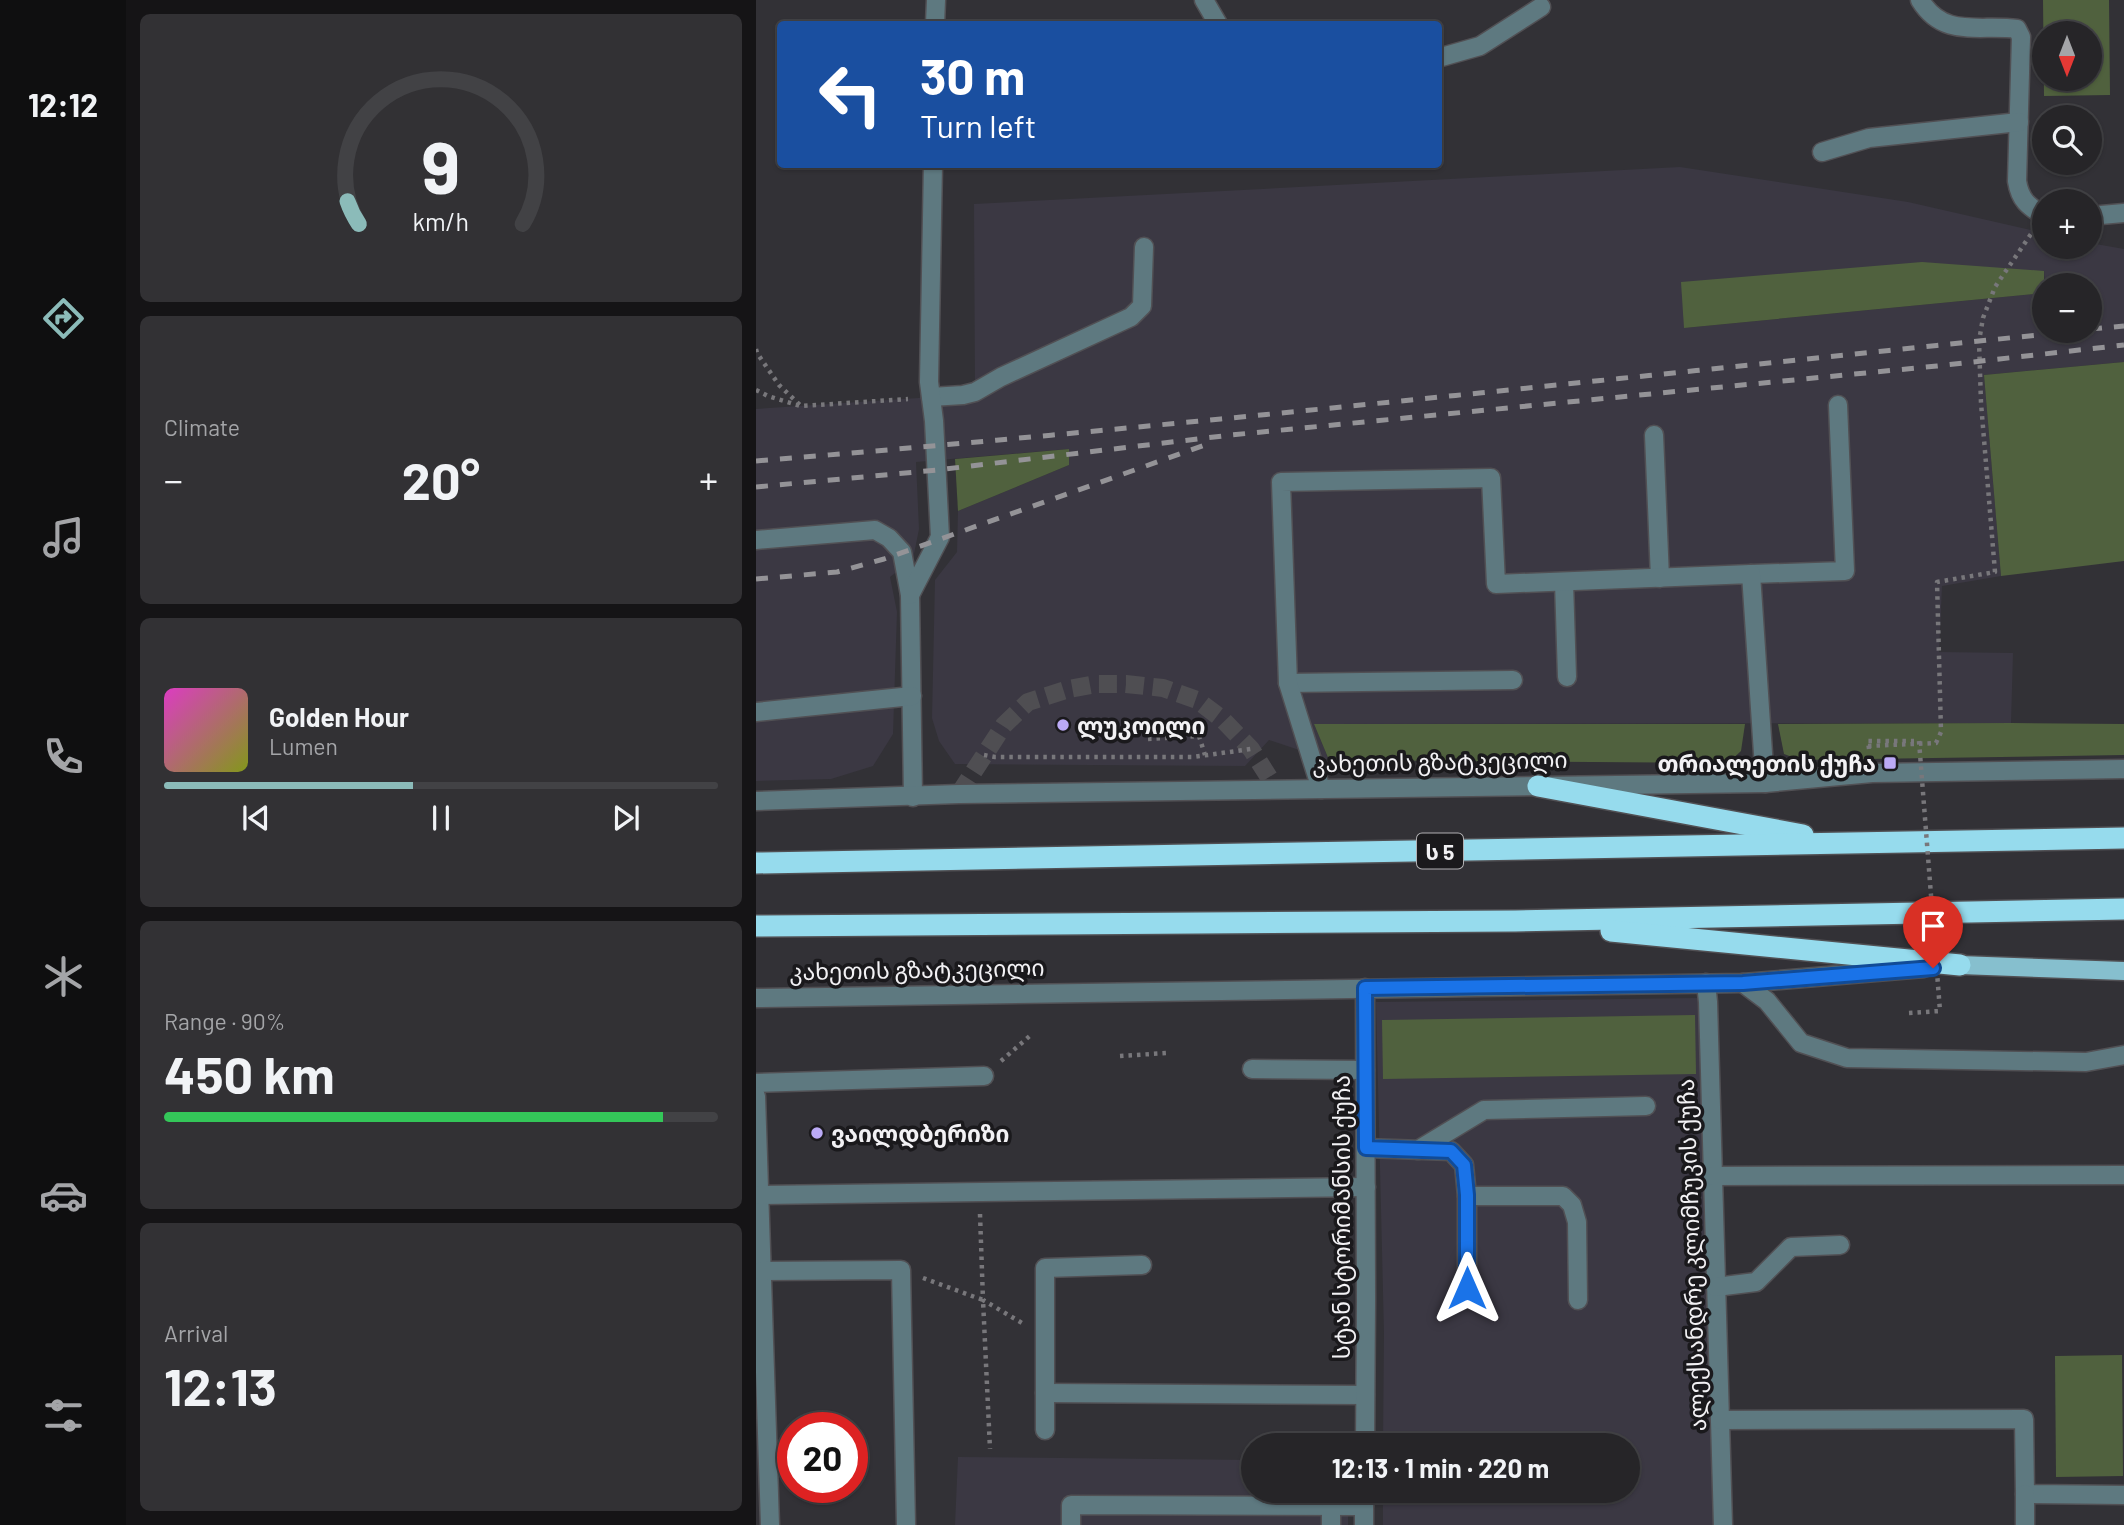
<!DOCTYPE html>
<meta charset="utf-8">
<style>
:root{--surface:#262528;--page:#323134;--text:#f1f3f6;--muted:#a4a5a8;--line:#424245;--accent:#8bbbb9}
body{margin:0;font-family:Barlow,"Noto Sans Georgian",sans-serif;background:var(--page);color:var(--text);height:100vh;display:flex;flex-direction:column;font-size:26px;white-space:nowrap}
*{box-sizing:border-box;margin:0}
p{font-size:23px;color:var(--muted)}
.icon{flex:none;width:38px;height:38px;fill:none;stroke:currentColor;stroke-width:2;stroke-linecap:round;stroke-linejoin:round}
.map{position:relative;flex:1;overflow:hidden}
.details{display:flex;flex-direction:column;gap:14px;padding:14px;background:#151416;width:630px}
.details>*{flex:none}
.top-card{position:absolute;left:21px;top:21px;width:665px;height:147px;border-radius:7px;box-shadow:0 2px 5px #0004,0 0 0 2px var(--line);background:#1a4fa0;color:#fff;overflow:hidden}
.needle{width:46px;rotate:180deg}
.tools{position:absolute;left:1276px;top:21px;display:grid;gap:14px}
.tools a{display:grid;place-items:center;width:70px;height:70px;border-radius:50%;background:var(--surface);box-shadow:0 2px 5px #0004,0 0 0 2px var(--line);font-size:35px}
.speed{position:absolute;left:21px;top:1412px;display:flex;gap:14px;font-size:35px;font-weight:700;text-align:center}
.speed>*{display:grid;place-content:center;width:91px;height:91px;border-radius:50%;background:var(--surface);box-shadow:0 2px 5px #0004,0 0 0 2px var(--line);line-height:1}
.speed .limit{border:10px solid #d22;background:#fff;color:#111}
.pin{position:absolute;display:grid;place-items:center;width:60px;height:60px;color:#fff;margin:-72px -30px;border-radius:50% 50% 50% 0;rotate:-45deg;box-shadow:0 0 7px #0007}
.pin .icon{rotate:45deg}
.me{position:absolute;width:77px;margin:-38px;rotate:0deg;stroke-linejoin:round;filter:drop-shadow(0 0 5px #0008)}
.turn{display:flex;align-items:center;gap:24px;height:147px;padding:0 28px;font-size:32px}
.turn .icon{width:91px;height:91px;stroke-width:2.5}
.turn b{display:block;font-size:49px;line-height:60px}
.big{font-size:52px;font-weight:700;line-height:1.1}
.details .widget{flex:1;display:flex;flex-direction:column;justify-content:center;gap:10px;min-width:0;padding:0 24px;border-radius:10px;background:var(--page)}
.details .dial{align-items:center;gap:0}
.dial svg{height:182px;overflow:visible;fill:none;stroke:var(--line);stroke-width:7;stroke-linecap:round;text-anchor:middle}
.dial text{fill:var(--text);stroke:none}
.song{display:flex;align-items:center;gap:21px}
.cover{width:84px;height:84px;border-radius:10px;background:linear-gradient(135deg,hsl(310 70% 55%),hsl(70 70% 35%))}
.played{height:7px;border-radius:4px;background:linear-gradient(90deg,var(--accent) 45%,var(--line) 45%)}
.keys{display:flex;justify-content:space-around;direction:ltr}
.heat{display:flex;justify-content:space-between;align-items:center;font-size:38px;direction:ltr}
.charge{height:10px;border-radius:5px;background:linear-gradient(90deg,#34c759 90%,var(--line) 0)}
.trip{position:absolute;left:485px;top:1433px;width:399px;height:70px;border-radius:35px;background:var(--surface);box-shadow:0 2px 5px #0004,0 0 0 2px var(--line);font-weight:700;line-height:70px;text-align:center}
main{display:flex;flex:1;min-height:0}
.menu{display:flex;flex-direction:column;width:126px;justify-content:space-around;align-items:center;background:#0f0f10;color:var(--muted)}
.menu .icon{width:49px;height:49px}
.menu .on{color:var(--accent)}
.menu b{font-size:32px;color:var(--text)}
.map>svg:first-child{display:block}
.built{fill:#3b3843;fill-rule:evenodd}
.green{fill:#50613e;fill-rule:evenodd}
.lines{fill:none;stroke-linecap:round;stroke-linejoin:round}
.minor-tunnel{stroke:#4f4e52;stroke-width:18;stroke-dasharray:18 9;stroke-linecap:butt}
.minor-casing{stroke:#515054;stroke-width:21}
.major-casing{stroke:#515054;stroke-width:21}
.highway-casing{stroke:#515054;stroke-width:24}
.path{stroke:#78777b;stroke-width:4.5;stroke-dasharray:3.5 5;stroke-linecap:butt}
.minor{stroke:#5e7980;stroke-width:18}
.major{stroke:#86bfce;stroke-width:18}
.highway{stroke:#96dbed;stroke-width:21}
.rail{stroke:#949397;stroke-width:5;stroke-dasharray:12 12;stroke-linecap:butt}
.path-bridge{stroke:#78777b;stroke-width:4.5;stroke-dasharray:3.5 5;stroke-linecap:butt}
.route-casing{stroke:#114b97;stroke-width:18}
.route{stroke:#1a73e8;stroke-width:12}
.poi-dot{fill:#bbaaf6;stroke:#1a191c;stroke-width:2.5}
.labels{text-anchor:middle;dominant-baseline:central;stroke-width:7;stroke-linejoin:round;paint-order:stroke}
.shield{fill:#1a191c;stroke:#b1b0b3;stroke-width:2}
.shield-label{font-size:21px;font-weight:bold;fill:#f2f1f4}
.poi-label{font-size:23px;font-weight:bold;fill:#f2f1f4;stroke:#1a191c;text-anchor:start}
.street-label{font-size:23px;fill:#f2f1f4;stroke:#1a191c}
</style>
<main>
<nav class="menu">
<b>12:12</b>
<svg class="icon on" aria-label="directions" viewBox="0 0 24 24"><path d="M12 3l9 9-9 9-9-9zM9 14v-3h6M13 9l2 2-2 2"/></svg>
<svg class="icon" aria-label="music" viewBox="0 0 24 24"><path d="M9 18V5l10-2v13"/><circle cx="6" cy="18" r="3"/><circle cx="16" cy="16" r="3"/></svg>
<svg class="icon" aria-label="phone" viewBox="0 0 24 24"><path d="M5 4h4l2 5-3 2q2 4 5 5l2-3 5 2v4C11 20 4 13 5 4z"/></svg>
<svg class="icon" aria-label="climate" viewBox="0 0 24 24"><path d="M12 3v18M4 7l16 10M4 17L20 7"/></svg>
<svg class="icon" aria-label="car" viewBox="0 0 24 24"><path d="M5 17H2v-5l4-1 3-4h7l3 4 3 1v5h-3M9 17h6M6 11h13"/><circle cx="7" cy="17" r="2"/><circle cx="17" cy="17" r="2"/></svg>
<svg class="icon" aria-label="filters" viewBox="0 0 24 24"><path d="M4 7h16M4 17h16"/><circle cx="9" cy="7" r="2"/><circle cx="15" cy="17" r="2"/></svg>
</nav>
<section class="details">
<div class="widget dial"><svg viewBox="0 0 100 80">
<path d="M14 69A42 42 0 1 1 86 69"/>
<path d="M14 69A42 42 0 0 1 9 59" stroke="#8bbbb9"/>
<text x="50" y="56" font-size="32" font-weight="700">9</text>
<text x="50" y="72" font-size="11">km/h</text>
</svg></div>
<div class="widget"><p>Climate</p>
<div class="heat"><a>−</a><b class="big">20°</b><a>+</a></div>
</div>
<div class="widget">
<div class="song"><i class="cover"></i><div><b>Golden Hour</b><p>Lumen</p></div></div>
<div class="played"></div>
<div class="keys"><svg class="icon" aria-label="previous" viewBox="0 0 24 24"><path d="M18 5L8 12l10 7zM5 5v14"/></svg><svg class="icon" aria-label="pause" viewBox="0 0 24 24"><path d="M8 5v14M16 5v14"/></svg><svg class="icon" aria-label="next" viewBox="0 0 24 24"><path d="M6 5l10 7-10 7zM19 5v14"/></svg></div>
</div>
<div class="widget"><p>Range · 90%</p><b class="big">450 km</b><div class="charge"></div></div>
<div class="widget"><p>Arrival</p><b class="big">12:13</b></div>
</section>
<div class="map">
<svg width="1368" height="1525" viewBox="0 0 1368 1525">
<rect width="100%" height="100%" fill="#323136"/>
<g class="built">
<path d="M924,167L1152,202L1288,233V247H1334V243L1368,249V362L1228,375L1245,576L1186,586L1183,652L1257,653L1255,723L558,724L573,760L513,740L489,766L199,764L183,741L176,718L179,580L201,552L202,511L313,465L312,449L160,462L163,529L157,559L134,577L141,612L137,734L117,766L75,779L0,781V409L207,395L219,392L218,204ZM1288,271L1289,285H1334V331H1288V293L928,328Z"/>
<path d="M942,998L955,1330L960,1525H627V1491H872V1446L627,1445L628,1333L620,1002Z"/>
<path d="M202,1457L497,1460V1491H592V1525H199Z"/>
</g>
<g class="green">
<path d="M1287,0H1353L1354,95L1288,96ZM1334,33V79H1288V33Z"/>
<path d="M1166,262L1288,271V293L928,328L925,282Z"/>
<path d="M1368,362V561L1245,576L1228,375Z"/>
<path d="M313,449V465L202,511L199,459Z"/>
<path d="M1255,723L1368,724V755L1044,760L1028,754L1022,724Z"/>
<path d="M558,724H989L985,751L972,763L573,760Z"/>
<path d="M939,1015L940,1074L627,1079L626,1020Z"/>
<path d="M1366,1355L1367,1476L1300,1477L1299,1356Z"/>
</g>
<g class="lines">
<path class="minor-tunnel" d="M203,794L248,725L272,702L313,689L340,684H370L407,688L441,700L466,719L495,749L521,790"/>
<defs>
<g id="minor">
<path d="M448,0L462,24"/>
<path d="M1164,0C1188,39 1223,24 1261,29L1265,37L1261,181C1264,200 1272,206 1288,216"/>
<path d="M179,24L180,0"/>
<path d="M682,58L724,46L785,7"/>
<path d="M1066,152L1113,138L1263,122"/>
<path d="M1334,216L1368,213"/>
<path d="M175,397L207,395L219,392L245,377L375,317L386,306L388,247"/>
<path d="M898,435L904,578"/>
<path d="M0,540L119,530L133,538L146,552L154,595L157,797"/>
<path d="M995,574L1089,571L1082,405"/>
<path d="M808,582L811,677"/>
<path d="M154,595L184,537L178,421L173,382L177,164"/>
<path d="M532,683L757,680"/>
<path d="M0,712L156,696"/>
<path d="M565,789L532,683L525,482L735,478L740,584L995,574L1009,783"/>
<path d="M0,801L203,794L1009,783L1116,773L1368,769"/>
<path d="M950,983L952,1002L967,1525"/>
<path d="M987,983L1011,1001L1045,1043L1091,1058L1330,1062L1368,1055"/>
<path d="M0,998L987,983L1168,968"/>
<path d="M496,1069L609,1070"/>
<path d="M0,1083L228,1076"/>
<path d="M0,1096L14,1525"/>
<path d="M610,1148L695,1151L708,1165L711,1196H807L816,1205L821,1222L822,1300"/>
<path d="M662,1150L728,1110L890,1106"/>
<path d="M957,1176L1368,1175"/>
<path d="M3,1195L610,1187"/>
<path d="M711,1196V1288"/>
<path d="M6,1271L145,1270L150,1525"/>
<path d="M960,1287L1000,1282L1035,1247L1084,1245"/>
<path d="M289,1393L609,1395"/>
<path d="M964,1420L1268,1419L1269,1494L1368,1495"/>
<path d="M289,1430V1268L386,1265"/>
<path d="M609,1446L610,1300L609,988"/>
<path d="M1269,1494V1525"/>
<path d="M315,1525V1505L608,1506"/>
<path d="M575,1525V1506"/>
<path d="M608,1525V1491"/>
</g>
<path id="major" d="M1204,965L1368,971"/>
<g id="highway">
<path d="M782,786L1047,835"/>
<path d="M0,863L1368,838"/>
<path d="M0,926L759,921L1368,909"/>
<path d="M855,931L1204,965"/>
</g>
</defs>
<use href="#minor" class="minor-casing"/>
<use href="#major" class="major-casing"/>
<use href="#highway" class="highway-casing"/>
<g class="path">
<path d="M0,349L1,353L23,385L45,406L152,399"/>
<path d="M0,390L12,396L44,406"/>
<path d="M392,739L443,736L449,755"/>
<path d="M1112,746L1180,743L1185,732L1181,582L1239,572L1225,403L1223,341L1227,318L1239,287L1275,234"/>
<path d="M1113,749L1112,741H1158"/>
<path d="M228,755L239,757H437L495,749"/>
<path d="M1153,1013L1184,1011"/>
<path d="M364,1056L411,1053"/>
<path d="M245,1061L276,1034"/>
<path d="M224,1214L227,1300L266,1323"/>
<path d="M167,1278L227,1300L234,1449"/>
</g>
<use href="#minor" class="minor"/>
<use href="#major" class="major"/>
<use href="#highway" class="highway"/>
<g class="rail">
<path d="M1334,329L1368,326"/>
<path d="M0,461C441,425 881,376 1321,331"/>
<path d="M0,487L181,470L475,435L1181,366L1368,345"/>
<path d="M0,579L81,572L128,559L449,445"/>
</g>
<path class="path-bridge" d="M1163,741L1184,1011"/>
</g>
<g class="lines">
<defs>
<path id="route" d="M711,1288V1195L708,1165L695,1151L610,1148L609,988L987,983L1177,968"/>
</defs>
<use href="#route" class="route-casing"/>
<use href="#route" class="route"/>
</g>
<g class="poi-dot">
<circle cx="307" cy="725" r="7"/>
<rect x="1127" y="756" width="14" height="14" rx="3.5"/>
<circle cx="61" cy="1133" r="7"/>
</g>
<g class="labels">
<rect class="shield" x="661" y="833.5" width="46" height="35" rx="5"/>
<g class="shield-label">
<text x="684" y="851">ს 5</text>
</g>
<g class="poi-label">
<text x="321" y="725">ლუკოილი</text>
<text x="1120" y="763" text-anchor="end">თრიალეთის ქუჩა</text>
<text x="75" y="1133">ვაილდბერიზი</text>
</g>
<g class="street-label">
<text transform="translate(684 761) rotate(-1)">კახეთის გზატკეცილი</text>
<text transform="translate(161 969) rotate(-1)">კახეთის გზატკეცილი</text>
<text transform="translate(585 1217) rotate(-90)">სტან სტორიმანსის ქუჩა</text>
<text transform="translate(935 1255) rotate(-92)">ალექსანდრე კლიმჩუკის ქუჩა</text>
</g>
</g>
</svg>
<div class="tools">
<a><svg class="needle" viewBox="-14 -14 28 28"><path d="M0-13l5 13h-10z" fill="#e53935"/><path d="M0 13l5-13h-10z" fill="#a4a5a8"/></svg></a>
<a><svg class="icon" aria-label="search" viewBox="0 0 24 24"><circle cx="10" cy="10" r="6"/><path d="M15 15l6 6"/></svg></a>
<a>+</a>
<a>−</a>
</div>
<div class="speed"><div class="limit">20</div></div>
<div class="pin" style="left:1177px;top:968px;background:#d93025"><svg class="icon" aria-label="arrive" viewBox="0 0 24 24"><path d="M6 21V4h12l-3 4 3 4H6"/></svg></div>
<svg class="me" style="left:711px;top:1288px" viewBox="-20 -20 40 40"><path d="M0-17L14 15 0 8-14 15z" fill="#1a73e8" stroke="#fff" stroke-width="4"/></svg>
<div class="trip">12:13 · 1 min · 220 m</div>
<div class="top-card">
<div class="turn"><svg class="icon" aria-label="left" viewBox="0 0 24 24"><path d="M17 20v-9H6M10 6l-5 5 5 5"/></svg><div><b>30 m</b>Turn left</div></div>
</div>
</div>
</main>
